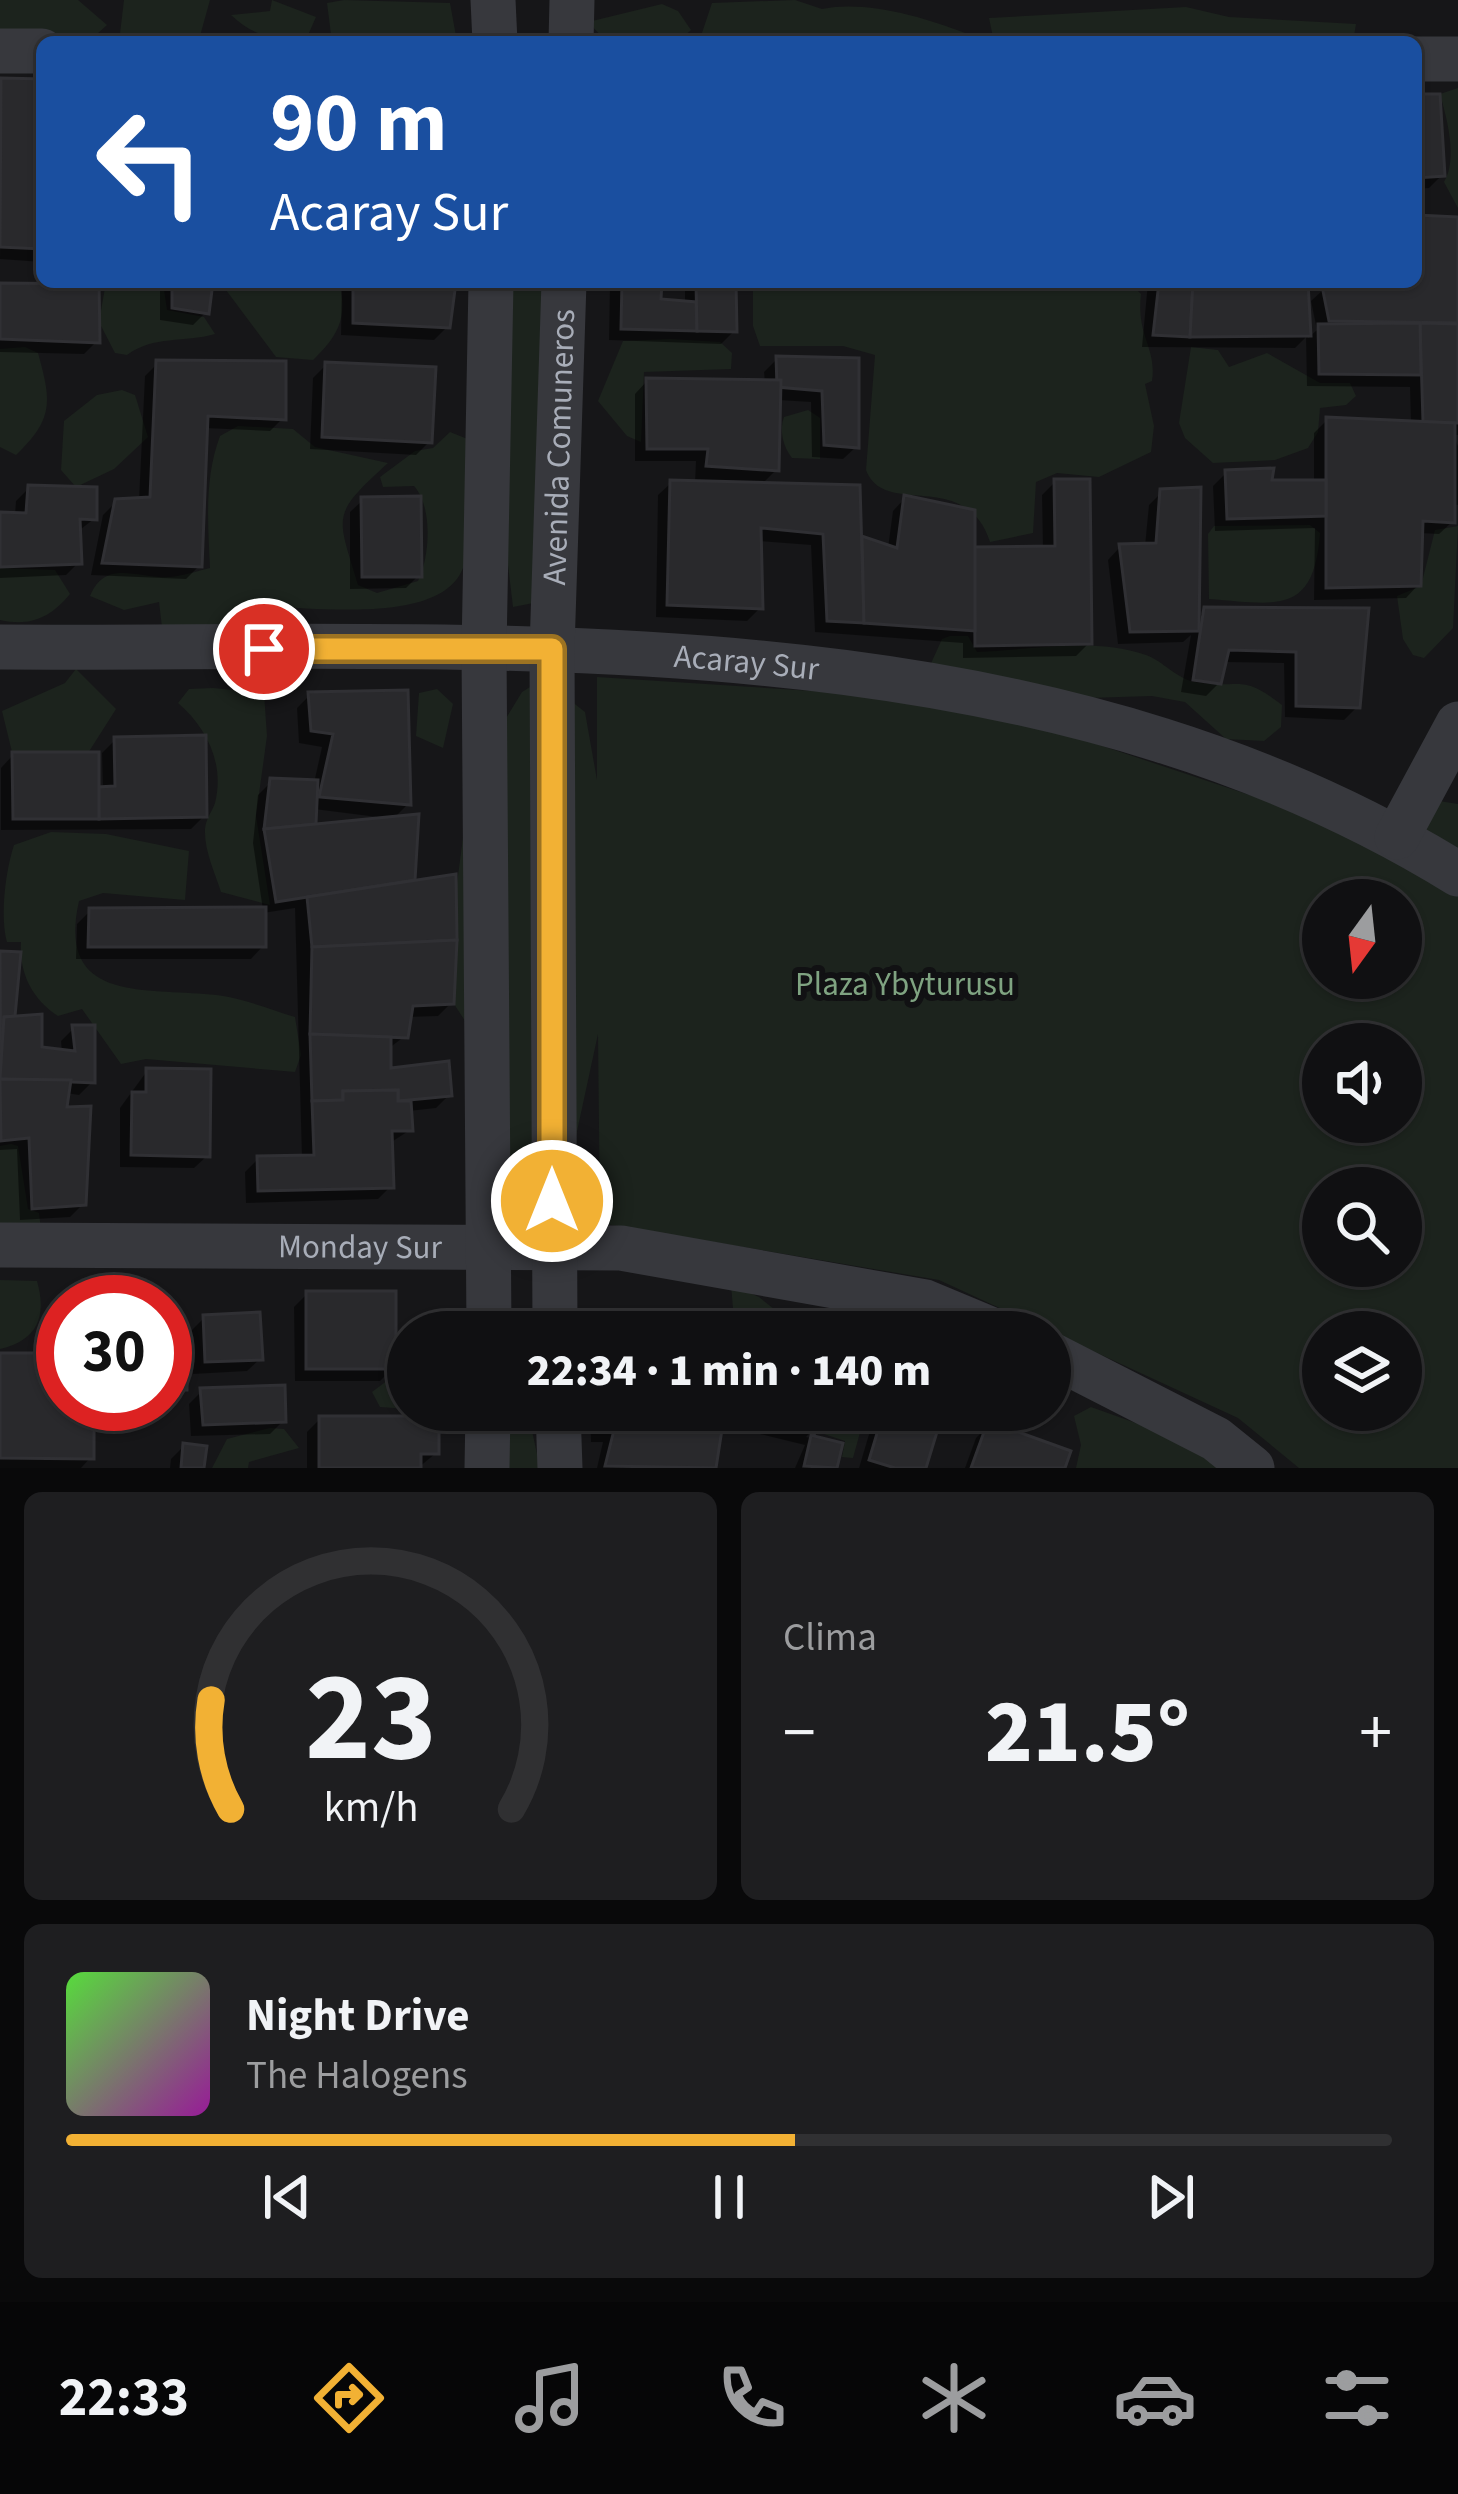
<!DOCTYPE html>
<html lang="es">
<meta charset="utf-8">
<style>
:root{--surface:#101012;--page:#1e1e20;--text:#f1f3f6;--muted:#9c9d9f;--line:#303032;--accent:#f2b134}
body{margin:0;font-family:"Source Sans 3",sans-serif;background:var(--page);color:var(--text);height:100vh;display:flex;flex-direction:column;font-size:45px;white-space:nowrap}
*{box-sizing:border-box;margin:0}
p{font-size:39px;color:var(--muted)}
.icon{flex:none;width:66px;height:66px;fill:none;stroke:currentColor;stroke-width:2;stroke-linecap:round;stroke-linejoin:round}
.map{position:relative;height:1468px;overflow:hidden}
.details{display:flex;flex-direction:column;gap:24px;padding:24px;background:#09090a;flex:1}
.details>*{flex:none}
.hud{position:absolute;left:36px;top:36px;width:1386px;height:252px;border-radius:18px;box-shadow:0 3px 9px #0004,0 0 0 3px var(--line);background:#1a4fa0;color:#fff;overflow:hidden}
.needle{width:78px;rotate:195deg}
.tools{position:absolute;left:1302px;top:879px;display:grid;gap:24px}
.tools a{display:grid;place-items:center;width:120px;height:120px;border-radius:50%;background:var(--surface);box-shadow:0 3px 9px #0004,0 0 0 3px var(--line);font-size:60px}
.speed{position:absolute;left:36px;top:1275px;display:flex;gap:24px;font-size:60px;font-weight:700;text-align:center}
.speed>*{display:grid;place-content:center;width:156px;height:156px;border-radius:50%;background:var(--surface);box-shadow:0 3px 9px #0004,0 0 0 3px var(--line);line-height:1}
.speed .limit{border:18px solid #d22;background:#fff;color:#111}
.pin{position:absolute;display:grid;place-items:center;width:102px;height:102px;color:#fff;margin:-51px;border:6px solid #fff;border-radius:50%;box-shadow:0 3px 12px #0007}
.me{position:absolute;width:132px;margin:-66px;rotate:0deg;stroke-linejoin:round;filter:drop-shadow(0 0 9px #0008)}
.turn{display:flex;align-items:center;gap:42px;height:252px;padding:0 36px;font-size:54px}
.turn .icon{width:156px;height:156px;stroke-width:2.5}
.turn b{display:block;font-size:84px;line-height:102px}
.big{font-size:90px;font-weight:800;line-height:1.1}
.details .tile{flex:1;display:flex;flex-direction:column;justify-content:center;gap:18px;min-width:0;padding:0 42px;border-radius:18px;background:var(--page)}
.details .dial{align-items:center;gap:0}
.dial svg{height:312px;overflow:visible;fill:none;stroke:var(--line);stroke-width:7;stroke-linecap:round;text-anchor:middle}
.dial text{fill:var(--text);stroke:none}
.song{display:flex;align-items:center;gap:36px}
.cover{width:144px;height:144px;border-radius:18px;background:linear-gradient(135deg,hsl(110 70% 55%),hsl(300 70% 35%))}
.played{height:12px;border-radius:6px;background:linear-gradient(90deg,var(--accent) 55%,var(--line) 55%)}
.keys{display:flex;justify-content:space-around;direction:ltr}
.heat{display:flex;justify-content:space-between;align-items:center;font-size:66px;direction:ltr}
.details .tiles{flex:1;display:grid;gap:24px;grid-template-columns:1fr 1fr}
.tile:last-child{grid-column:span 2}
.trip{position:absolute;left:387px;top:1311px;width:684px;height:120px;border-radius:60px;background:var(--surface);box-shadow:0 3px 9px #0004,0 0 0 3px var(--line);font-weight:800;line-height:120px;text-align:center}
.dock{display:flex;height:192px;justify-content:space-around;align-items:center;background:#060607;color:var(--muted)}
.dock .icon{width:84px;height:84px}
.dock .on{color:var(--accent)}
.dock b{font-size:54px;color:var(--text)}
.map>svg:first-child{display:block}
.green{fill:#1c231d;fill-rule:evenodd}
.shadow{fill:#0007}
.building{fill:#29292c;stroke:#303034;stroke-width:3}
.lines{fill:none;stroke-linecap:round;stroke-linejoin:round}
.street{stroke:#37383d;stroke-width:45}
.route-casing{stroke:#9d7322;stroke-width:30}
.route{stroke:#f2b134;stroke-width:21}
.labels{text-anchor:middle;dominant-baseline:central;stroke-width:12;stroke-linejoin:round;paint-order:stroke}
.street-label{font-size:33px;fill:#a8adb8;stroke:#111113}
.park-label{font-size:33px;fill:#7fa381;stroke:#111113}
</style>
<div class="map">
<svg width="1458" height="1468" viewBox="0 0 1458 1468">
<rect width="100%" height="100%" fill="#161618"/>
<g class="green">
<path d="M0,0H78L107,25L88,42H42L0,61Z"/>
<path d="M124,0H210L200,36L181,42H119Z"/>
<path d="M272,0L316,17L305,42C276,42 252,35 231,15L270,11Z"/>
<path d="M344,0L450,3L456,36L452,42H332L327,3Z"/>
<path d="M795,0L822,9C865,0 924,17 965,33L959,42L827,36C794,54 738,40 702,33L712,3Z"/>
<path d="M662,4L678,11L691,30L679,41L607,42L588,22Z"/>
<path d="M1186,7L1229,17L1356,24L1353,42H994L989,18Z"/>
<path d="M1458,88V208L1444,182C1458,159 1447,119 1440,94Z"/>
<path d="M106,282L163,283L167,310L204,317L215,334C184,343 154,335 127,355L115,353L99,322Z"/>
<path d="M220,282H339C348,317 339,335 313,360L276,357Z"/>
<path d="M474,282H577L554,599L513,607Z"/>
<path d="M753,282H1129L1141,294C1136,337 1157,347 1152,381L1145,384L1154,426L1151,452L1099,477L1057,473L1036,482L1033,533L990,542C966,467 884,519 866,470L875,355L843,346H760L753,326Z"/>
<path d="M670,339L720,342L732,353L731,369L644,372L641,442L627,436L598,401L623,341Z"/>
<path d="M25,347L38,353C52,403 53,419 16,455L0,447V349Z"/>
<path d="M1191,347L1218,350L1229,367L1267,353L1320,383H1350L1356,396L1346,405L1320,408L1318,432L1308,448L1275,460L1213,463L1185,438L1179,423Z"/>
<path d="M122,390L135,395L148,437L114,469L76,487L61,470L64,421L97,395Z"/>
<path d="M808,410L820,418V459L792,458C783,447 779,430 784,417Z"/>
<path d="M238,426L293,429L315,447L388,463C330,516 337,514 358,585L377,593L418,581C430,557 433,507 414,486L383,487L380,477L415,451L433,448L450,432L470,440C468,478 475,525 465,562C447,633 294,602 240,607L228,662L163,636L159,602L124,610L90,596C106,558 137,579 170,577C183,576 197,571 210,568C208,523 204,479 220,436Z"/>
<path d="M1310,525L1320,533C1314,616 1277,604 1209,599L1208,534L1214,526Z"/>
<path d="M1458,526L1453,628L1424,658L1413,655L1403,639L1397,596L1421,586L1435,530Z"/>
<path d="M0,568L55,570L70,594C51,617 31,627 0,620Z"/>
<path d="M950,636H968L977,652C1032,650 1093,637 1146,655C1163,661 1177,679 1195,682C1241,690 1240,672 1282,705L1281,727L1264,741L1226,739L1185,702L1152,696L1056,699L928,670L942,639Z"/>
<path d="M76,669L116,709L88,753L12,752L2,711L65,683Z"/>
<path d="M597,677L967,701L1397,844H1408L1427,799L1458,804V1468H1299L1238,1418L939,1280L600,1223L598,1034L576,1136L578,1172L525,1189L505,1154L488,1056L454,1004L456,891L471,776L522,692L543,679L585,712L597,780ZM1323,900H1401V978H1323ZM1323,1044H1401V1122H1323ZM1323,1188H1401V1266H1323ZM1323,1332H1401V1410H1323Z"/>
<path d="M213,688L264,693L267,736L256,816L270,905L221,892C215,873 204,850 205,829C206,818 212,812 215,803C225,763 206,727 178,703L189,689Z"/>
<path d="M437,689L453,704L443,748L416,736L419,693Z"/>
<path d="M51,832L106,834L189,851L185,900L103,893L79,901C55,1008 152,986 223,996C247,1000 272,1010 295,1017L301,1055L295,1072L146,1059L121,1064L82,1009L58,1016C32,999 19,973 21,942H7C0,918 5,872 14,845Z"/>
<path d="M11,1144L18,1146L28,1209L39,1213L43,1245L0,1246V1146Z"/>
<path d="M0,1280L37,1281C47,1316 38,1340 0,1349Z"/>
<path d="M731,1285L759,1297L803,1332H735Z"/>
<path d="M408,1350V1409L380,1407L372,1392L396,1374Z"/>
<path d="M1091,1407L1147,1427L1211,1460L1217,1468H1076L1081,1445L1074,1416Z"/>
<path d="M856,1410L864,1418L853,1458L842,1457L845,1441L821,1433L827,1419L844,1420Z"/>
<path d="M505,1415L531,1426L540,1468H485Z"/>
<path d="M270,1428L284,1429L299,1448L249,1462L248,1468H212L227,1439Z"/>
</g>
<g class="shadow">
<path d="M2,81L42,82V262L0,259Z"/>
<path d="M1416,97L1442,175L1429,188L1416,189Z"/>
<path d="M1416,218L1458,220V435H1453L1458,446V505L1450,504L1452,522L1439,534L1419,533L1418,585L1406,598L1314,600L1315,528L1215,531L1213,486L1226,473L1269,483H1314V433L1327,420L1411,424L1410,387L1307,386L1306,337L1295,348L1142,347L1148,282L1077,288L1078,282H1305L1308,338L1317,330L1311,301L1324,289L1347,290V282H1416Z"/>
<path d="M126,282H210L206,312L193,325L160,320V286Z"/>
<path d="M342,282H453L447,327L434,340L341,335Z"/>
<path d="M610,282H659L658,302L685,304V282H733L734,331L721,344L609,340Z"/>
<path d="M0,286L97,341L84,354L0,352Z"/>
<path d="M777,359L856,361V447L843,459L812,457L811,402L778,400L776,470L761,485L859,538L888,548L893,511L905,498L972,550L1043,549L1042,495L1055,482L1089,643L1076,656L963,658V643L815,632L811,545L758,541L760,608L747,621L656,617L658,495L671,483H695L696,461H635V394L647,381L765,383L764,372Z"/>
<path d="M158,363L283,418L270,431L204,428L199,566L186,579L91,575L103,515L116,502L139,500L145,376Z"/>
<path d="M326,365L429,442L416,455L310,449L313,378Z"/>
<path d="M29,488L94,519L77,532L79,562L66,575L0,578V515H15L16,501Z"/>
<path d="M1162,492L1196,619L1206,610L1366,611L1357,707L1344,720L1285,717L1284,663L1224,662L1219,683L1206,696L1181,692L1191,635L1183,642L1118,644L1108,560L1120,547L1145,546L1149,505Z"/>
<path d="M363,500L419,575L406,588L350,589V512Z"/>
<path d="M310,695L408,804L393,819L314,809L313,827L416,817L412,884L451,1003L438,1016L408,1017L405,1036L388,1049V1071L449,1095L436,1108L409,1111L410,1130L390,1143L391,1186L378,1199L246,1203L245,1172L258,1159L302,1158L295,908L263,913V946L251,959H76L77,924L90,911L263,910L253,843L258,795L271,782L314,783L322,747L299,743L297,708Z"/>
<path d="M115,740L204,816L191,829L1,830V768L13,755L103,790L102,753Z"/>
<path d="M0,954L17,955L12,1019L39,1050L62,1053L61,1041L74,1028L92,1082L79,1095L66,1093L64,1110L83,1204L70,1217L20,1220L17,1149L0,1150Z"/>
<path d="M147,1071L207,1156L194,1168L120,1167V1108Z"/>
<path d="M307,1294L393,1368L380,1381H295L294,1307Z"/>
<path d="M813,1316L868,1332H800Z"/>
<path d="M204,1318L260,1359L247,1371L193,1374L191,1331Z"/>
<path d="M165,1333L184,1389L172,1402H165Z"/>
<path d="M0,1356H63V1404H91V1457L81,1468H0Z"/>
<path d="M202,1391L283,1421L270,1434L191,1436L189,1404Z"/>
<path d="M590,1410H722L713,1468H597L603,1442H591Z"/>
<path d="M748,1410H840L825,1432L813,1429L806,1437L840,1445L834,1468H795L805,1445L743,1430Z"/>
<path d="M885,1410L937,1424L923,1468H859L873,1421Z"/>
<path d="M320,1419L436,1453L418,1468H307V1432Z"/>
<path d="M989,1425L1067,1452L1061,1468H965L976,1438Z"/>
<path d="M184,1446L203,1448L200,1468H170L171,1459Z"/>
</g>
<g class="building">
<path d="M1,78L42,79V249L0,247Z"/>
<path d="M1416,94H1440L1445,176L1416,178Z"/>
<path d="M1416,215L1458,217V323L1329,321L1322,286L1416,282Z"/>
<path d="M172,282H213L209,314L172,308Z"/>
<path d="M353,282H456L450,328L353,323Z"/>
<path d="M622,282H662L661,299L696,302L697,331L621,329Z"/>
<path d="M696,282H736L737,332L697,331Z"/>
<path d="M1159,282H1193L1190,337L1153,335Z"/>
<path d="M1193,282H1308L1311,336L1190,337Z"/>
<path d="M0,283L99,284L100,343L0,339Z"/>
<path d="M1420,323L1458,324V423L1423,422Z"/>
<path d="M1420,323L1421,375L1319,374L1318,324Z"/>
<path d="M776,356L859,358V448L824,445L822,391L777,387Z"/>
<path d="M156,360L286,361V420L208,416L202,567L102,563L115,499L150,497Z"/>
<path d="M325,362L436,367L432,443L322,437Z"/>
<path d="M646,378L781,380L779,471L706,466L708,449H647Z"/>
<path d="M1326,417L1455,423V523L1423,521L1421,586L1326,588Z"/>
<path d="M1274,468L1272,480H1326V516L1227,519L1225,470Z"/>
<path d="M1054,479H1090L1092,644L975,646L974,547L1055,546Z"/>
<path d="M670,480L860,485L864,623L827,621L823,534L761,528L763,609L667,605Z"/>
<path d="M28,485L97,487V520L80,519L82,564L0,567V512L26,513Z"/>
<path d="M1201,487L1199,631L1130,632L1119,544L1156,543L1160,489Z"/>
<path d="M904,495L975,510V631L864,623L862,536L897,548Z"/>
<path d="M421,496L422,577H362L361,497Z"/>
<path d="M1204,607L1369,608L1360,708L1296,706V652L1229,650L1221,684L1193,680Z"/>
<path d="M408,690L411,805L319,797L333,734L311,731L308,692Z"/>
<path d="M206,735L207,817L99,819L98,787L115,786L114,737Z"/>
<path d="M12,752H99V819H13Z"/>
<path d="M270,778L318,780L316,824L264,829Z"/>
<path d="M419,814L415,880L276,902L264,829Z"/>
<path d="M456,874L457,940L312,947L307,897Z"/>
<path d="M266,907V947H88L89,908Z"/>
<path d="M457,940L454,1004L413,1006L408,1038L310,1034L312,947Z"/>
<path d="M0,951L21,952L15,1016L4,1017L1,1141Z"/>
<path d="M42,1014V1047L75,1051L72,1025H95V1083L0,1079L4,1017Z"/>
<path d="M310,1034L391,1037V1068L449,1061L452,1096L398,1101V1090L343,1091V1100L312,1101Z"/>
<path d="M146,1068L211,1069L210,1157L131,1155L132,1092H146Z"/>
<path d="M0,1079L71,1080L67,1107L91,1106L86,1205L32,1209L29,1138L1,1141Z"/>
<path d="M398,1090V1101H411L413,1131H392L394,1188L258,1191L257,1156L314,1155L312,1101L343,1100V1091Z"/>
<rect x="306" y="1291" width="90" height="78"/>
<path d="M260,1312L263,1360L205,1362L203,1315Z"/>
<path d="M812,1313L874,1320L871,1332H809Z"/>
<path d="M188,1329L187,1390H165V1330Z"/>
<path d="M0,1353H63V1404H94V1459L0,1458Z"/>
<path d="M285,1385L286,1422L203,1425L200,1388Z"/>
<path d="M602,1410H725L716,1468L605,1466L614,1430L602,1431Z"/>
<path d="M756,1410H843L841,1421L819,1415L814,1436L843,1443L837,1468L804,1466L812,1431L754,1417Z"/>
<path d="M884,1410L940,1422L926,1468H895L869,1460Z"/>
<path d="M319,1416H439V1454H421V1468H319Z"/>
<path d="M988,1421L1071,1451L1065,1468H971Z"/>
<path d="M183,1443L207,1446L204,1468H181Z"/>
</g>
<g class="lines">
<g class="street">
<path d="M493,0L495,42"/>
<path d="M571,42L572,0"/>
<path d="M0,51H42"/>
<path d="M1416,59H1458"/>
<path id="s1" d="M0,647C487,650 1026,608 1458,874"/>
<path d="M1397,837L1458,724"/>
<path id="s2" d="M0,1245L621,1248L925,1302L997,1332"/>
<path d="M489,1332L484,650L491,282"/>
<path id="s3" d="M555,1332L552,649L564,282"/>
<path d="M1050,1354L1216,1439L1252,1468"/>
<path d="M558,1410L560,1468"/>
<path d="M487,1468L488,1410"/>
</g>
</g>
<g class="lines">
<defs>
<path id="route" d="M264,649H552V1201"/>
</defs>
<use href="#route" class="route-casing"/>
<use href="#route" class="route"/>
</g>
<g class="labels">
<g class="street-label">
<text stroke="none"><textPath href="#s3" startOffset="885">Avenida Comuneros</textPath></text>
<text stroke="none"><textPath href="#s1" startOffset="747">Acaray Sur</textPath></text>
<text stroke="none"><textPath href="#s2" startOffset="360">Monday Sur</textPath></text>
</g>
<g class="park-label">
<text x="905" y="984">Plaza Ybyturusu</text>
</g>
</g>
</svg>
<div class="tools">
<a><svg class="needle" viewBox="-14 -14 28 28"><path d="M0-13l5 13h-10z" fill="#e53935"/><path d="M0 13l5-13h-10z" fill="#9c9d9f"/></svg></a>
<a><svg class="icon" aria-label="sound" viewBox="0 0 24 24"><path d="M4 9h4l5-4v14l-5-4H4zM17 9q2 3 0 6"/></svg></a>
<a><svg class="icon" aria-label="search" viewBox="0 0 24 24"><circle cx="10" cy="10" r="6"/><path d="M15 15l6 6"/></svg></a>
<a><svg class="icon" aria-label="layers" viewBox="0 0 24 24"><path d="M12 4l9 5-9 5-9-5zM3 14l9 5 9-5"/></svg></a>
</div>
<div class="speed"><div class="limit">30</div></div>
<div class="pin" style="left:264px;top:649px;background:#d93025"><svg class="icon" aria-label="arrive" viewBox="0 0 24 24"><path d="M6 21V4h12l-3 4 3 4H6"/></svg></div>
<svg class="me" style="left:552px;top:1201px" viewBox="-20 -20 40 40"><circle r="17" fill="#f2b134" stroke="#fff" stroke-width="3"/><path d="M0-11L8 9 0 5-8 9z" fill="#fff"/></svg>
<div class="trip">22:34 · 1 min · 140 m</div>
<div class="hud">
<div class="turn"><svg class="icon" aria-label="left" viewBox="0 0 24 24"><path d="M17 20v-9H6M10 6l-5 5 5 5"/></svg><div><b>90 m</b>Acaray Sur</div></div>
</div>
</div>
<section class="details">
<div class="tiles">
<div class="tile dial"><svg viewBox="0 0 100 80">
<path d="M14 69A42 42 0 1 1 86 69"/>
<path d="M14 69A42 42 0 0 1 9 41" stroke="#f2b134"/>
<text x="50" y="56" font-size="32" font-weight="700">23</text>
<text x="50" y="72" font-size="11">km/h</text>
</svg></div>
<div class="tile"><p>Clima</p>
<div class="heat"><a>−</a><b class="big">21.5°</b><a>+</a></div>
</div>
<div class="tile">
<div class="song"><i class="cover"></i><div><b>Night Drive</b><p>The Halogens</p></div></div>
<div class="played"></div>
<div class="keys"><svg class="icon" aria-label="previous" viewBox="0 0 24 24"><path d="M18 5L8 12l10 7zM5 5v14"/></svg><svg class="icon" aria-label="pause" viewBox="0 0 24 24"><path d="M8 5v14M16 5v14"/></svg><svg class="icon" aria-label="next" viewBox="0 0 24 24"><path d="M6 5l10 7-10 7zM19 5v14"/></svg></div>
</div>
</div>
</section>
<nav class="dock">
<b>22:33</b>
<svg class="icon on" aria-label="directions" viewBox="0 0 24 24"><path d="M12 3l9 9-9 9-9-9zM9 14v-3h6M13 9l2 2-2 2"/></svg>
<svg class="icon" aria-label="music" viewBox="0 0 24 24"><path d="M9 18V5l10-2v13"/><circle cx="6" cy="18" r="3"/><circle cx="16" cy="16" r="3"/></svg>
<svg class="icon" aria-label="phone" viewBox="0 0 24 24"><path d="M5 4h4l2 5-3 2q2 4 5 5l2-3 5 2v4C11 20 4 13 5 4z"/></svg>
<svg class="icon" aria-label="climate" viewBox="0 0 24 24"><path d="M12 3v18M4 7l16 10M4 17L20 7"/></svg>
<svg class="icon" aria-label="car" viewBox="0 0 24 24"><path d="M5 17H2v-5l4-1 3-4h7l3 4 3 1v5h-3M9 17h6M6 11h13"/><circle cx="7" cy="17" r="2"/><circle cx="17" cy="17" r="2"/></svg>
<svg class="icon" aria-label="filters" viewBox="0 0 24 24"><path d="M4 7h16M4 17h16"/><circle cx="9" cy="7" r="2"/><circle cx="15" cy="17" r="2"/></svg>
</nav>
